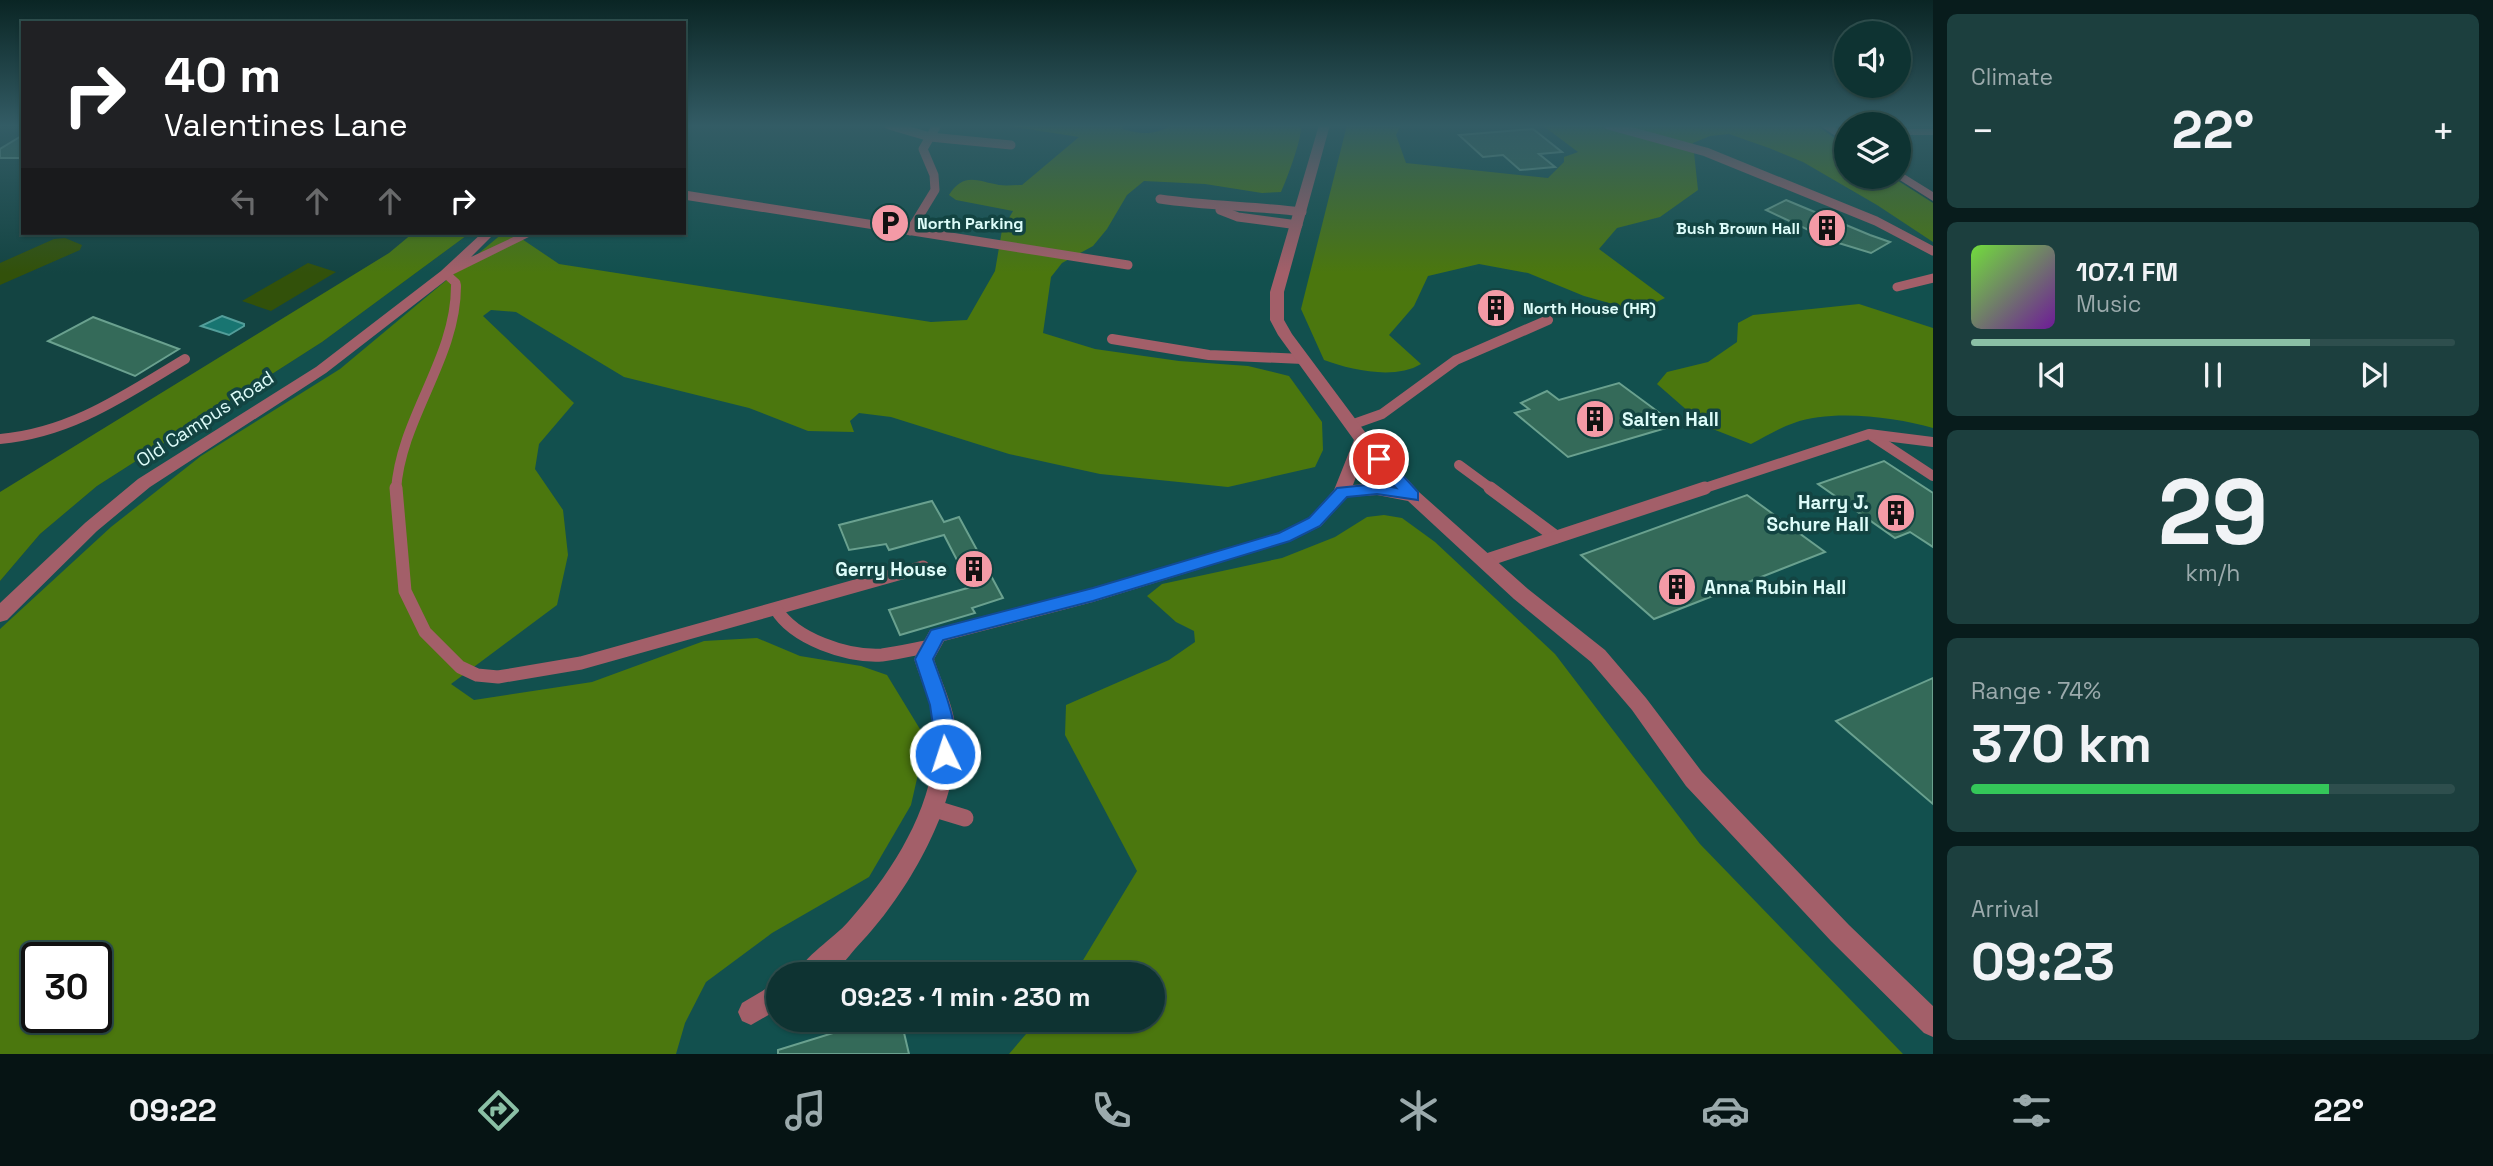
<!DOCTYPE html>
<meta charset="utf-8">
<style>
:root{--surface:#0e3332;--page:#1c3f3e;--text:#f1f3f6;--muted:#9baaac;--line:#2e4e4d;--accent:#8abfa5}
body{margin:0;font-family:"Space Grotesk",sans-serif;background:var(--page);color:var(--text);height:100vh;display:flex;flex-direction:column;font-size:26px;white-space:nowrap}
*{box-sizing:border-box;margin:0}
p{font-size:23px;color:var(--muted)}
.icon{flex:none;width:38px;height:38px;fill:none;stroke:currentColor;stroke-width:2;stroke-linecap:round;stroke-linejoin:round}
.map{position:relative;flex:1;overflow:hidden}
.drawer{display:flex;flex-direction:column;gap:14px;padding:14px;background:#081c1c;width:560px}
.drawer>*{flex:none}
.guide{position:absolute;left:21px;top:21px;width:665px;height:214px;border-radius:0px;box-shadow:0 2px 5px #0004,0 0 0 2px var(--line);background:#202124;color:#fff;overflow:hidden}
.controls{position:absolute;left:1834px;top:21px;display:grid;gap:14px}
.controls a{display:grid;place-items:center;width:77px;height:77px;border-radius:50%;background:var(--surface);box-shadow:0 2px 5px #0004,0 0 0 2px var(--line);font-size:35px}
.speed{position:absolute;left:21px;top:942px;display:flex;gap:14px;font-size:35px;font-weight:700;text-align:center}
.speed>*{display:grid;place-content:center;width:91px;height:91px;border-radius:50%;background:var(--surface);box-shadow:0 2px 5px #0004,0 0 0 2px var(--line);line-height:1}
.speed .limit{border:4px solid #111;border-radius:10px;background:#fff;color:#111}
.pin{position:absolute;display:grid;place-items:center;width:60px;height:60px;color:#fff;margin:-30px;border:4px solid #fff;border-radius:50%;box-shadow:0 2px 7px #0007}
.me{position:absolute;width:77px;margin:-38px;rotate:356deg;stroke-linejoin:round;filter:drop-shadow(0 0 5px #0008)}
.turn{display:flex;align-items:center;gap:24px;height:147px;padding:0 28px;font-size:32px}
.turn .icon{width:91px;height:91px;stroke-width:2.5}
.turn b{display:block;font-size:49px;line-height:60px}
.lanes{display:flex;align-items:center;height:66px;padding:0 28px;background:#0003;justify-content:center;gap:35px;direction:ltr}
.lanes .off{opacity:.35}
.big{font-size:52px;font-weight:600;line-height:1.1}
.drawer .tile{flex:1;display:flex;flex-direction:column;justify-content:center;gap:10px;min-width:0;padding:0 24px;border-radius:10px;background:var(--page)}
.drawer .dial{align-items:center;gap:0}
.dial b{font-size:91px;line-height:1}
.song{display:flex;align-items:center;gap:21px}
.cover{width:84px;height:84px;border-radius:10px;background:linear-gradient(135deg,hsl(100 70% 55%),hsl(280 70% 35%))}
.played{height:7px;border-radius:4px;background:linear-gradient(90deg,var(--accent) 70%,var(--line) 70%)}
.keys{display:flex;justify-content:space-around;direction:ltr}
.heat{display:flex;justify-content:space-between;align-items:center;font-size:38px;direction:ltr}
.charge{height:10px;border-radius:5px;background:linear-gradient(90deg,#34c759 74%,var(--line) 0)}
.trip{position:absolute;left:766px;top:962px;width:399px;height:70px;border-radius:35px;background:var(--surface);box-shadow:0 2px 5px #0004,0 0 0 2px var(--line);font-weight:600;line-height:70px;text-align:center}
.dock{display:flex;height:112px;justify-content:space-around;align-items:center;background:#061414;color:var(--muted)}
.dock .icon{width:49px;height:49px}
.dock .current{color:var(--accent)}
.dock b{font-size:32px;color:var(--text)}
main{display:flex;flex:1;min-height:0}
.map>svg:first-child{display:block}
.built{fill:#12504e;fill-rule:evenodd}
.green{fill:#32510a}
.forest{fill:#4b770e;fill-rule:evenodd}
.water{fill:#187571;stroke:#539e9a;stroke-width:2}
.building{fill:#346a59;stroke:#6aa18f;stroke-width:2}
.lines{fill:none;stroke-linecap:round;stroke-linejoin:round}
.lane-far3{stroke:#a35f69;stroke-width:9}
.lane-far2{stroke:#a35f69;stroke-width:10}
.lane-far1{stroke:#a35f69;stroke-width:13}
.lane{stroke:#a35f69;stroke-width:17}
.street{fill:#a35f69;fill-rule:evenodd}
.route{fill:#1a73e8;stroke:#114b97;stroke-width:2}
.labels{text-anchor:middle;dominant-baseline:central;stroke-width:7;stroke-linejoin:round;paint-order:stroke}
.far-poi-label{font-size:16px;font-weight:bold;fill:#ddfcf9;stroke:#134442;text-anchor:start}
.street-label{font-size:19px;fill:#ddfcf9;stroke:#134442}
.poi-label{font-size:19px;font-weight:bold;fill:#ddfcf9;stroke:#134442;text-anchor:start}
</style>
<main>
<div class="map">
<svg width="1933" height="1054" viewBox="0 0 1933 1054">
<rect width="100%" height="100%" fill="#134442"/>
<path class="built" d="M684,125H1816L1846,146V177H1892L1933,203V1054H0V581L40,534L97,486L322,342L470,233H684ZM37,957H96V1017H37ZM779,975H1153V1020H779Z"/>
<g class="green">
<path d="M65,238L82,245L80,250L0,285V263L54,239Z"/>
<path d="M308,263L336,272L271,311L242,301Z"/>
</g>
<g class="forest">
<path d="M1002,125H1123V129C1142,135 1154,135 1172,125H1298L1301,128C1301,141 1287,179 1281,192L1262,193L1205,184L1144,181L1127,195L1107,229L1093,246L1062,263L1051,277L1043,333L1095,349L1179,361L1248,366L1289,376L1322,422L1323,450L1315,467L1228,487L1100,474L1009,454L891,417L859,413L850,421L854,432L808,431L749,408L624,377L516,312L491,310L483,316L574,403L539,444L535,469L563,510L568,555L557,605L451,684L474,700L592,682L704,641L757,638L800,656L861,666L887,675L926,739L911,805L869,877L772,933L706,982L685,1023L676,1054H0V629L111,527L201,456L340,369L503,233H524L519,237L559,264L931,322L967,320L995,271L1002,230L1013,211L956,200L949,195C964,172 976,181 999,185C1006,186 1015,185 1022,185L1079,137ZM37,957H96V1017H37Z"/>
<path d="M1347,125H1401L1396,135L1406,163L1548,178L1564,162V157L1578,152L1542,125H1816L1846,146V177H1892L1933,203V242L1877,205L1803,162L1769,148L1729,134L1710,136L1693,143L1698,190L1660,217L1617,228L1599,249L1665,298L1638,311L1584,296L1528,273L1479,264L1428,276L1414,306L1389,335L1421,364C1395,380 1351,370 1324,360L1301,309Z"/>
<path d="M413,233H470L322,342L97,486L40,534L0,581V492L389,253Z"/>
<path d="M1859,304L1933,328V428C1895,417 1832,409 1794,423C1779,428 1765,437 1751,444L1705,426L1657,384L1667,372L1708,362L1737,342L1738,323L1753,315Z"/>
<path d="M1384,515L1402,518L1435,542L1555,654L1700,844L1903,1054H1009L1038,1020H1153V975H1074L1137,871L1065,735L1066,705L1169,660L1195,642L1194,631L1176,622L1147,596L1162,584L1282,558L1335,537L1367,517Z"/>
</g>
<path class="water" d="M222,316L244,324V326L229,335L201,326Z"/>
<g class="building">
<path d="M1533,129L1562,152L1539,154L1555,167L1520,170L1503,155L1483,157L1459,135Z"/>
<path d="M23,135V158H0V149Z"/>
<path d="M1786,200L1870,235L1890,242L1871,253L1832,241L1766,210Z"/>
<path d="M93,317L179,349L135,376L48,341Z"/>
<path d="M1619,383L1676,425L1568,457L1515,413L1529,409L1521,403L1547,391L1559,400Z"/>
<path d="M1884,461L1933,493V547L1910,532L1895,538L1818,484Z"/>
<path d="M1747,495L1825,552L1654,619L1581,555Z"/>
<path d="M932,501L944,522L959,517L1003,598L972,608L975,613L900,635L889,610L971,587L944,535L889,550L886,544L849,550L839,525Z"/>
<path d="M1933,678V804L1836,721Z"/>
<path d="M875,1020H901L909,1054H778V1050Z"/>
</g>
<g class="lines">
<g class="lane-far3">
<path d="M889,125L930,137L1011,145"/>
<path d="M1608,125L1706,152L1876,221L1933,251"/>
<path d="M684,195L1128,265"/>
<path d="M1160,199C1208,206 1254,206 1302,212"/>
<path d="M1220,210L1238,217L1298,225"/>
<path d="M910,231L935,190L934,175L923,149L937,125"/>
<path d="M446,274L456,283V288"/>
<path d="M1897,287L1933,278"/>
</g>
<g class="lane-far2">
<path d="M1112,339L1209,355L1303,359"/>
<path d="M1351,425L1382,414L1456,360L1548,320"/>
<path d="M1872,436L1933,476"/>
<path d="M0,439C71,433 125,395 185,359"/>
<path d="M1459,465L1493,490"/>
<path d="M396,490C401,417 456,359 456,286"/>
<path d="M1699,490L1869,434L1933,442"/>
</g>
<g class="lane-far1">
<path d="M396,488L405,591L425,632L460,667L477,675L498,677L581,663L923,567"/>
<path d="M1490,488L1556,537"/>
<path d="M1484,561L1705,488"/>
<path d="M776,609C794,639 847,657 882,655C898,653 915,649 931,646"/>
</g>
<path class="lane" d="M932,808L965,818"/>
<g class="street">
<path d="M1319,125H1330L1284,292V320L1292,334L1368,436L1419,492L1528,589L1605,650L1646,698L1702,772L1849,925L1933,1006V1037L1924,1033L1831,941L1686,786L1632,710L1591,662L1514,599L1408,501L1377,495L1347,497L1321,526L1290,541L1093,602L944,641L934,659C942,684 956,710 956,736C959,808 904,899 855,949C848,957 838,971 828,975C819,978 805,975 796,975C803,957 834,938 848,922C892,873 936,805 935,736C935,710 922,684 914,659L930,630L1093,588L1278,533L1309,518L1334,490L1354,440L1278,335L1270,320V292ZM1365,453L1395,487L1377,483L1353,485Z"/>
<path d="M1819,125H1832L1846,135V143Z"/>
<rect x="1899" y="129" width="34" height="6"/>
<path d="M1899,171L1933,192V201L1895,177H1899Z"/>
<path d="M482,233H495L471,257L522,233H537L454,274L326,373L150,487L97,531L7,620L0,622V603L85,523L138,479L316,367L441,271Z"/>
<path d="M779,981V1009L751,1025L742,1021L738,1012L742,1003Z"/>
</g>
</g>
<linearGradient id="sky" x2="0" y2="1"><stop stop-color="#0a2524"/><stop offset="0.46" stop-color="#335c65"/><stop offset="1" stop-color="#335c65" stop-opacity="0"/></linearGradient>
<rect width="1933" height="273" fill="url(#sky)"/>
<path class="route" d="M1379,454L1384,455L1418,492V500L1377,494L1347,497L1320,526L1290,541L1093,601L943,640L933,659C942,685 964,734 952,760H938L930,705L915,659L931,630L1093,588L1279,533L1309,518L1337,488L1377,484L1396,488L1371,459Z"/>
<defs>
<symbol id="parking-disc" viewBox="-11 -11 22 22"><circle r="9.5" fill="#f49aa6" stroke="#134442"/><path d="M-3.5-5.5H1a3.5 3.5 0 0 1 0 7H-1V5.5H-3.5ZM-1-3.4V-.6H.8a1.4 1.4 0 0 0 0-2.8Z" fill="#111"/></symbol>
<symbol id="building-disc" viewBox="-11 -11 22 22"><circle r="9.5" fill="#f49aa6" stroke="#134442"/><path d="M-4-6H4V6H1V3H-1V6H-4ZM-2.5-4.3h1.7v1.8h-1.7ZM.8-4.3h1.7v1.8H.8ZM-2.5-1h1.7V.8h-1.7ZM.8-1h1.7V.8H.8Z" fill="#111"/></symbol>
</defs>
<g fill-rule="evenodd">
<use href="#parking-disc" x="868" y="201" width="44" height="44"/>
<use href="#building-disc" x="1805" y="206" width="44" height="44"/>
<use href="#building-disc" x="1474" y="286" width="44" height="44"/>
<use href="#building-disc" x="1573" y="397" width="44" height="44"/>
<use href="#building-disc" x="1874" y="491" width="44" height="44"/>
<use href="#building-disc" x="952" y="547" width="44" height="44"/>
<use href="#building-disc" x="1655" y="565" width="44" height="44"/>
</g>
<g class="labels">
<g class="far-poi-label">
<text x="917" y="223">North Parking</text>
<text x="1800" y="228" text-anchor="end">Bush Brown Hall</text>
<text x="1523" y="308">North House (HR)</text>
</g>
<g class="street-label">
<text transform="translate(205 419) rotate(-33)">Old Campus Road</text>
</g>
<g class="poi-label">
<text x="1622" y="419">Salten Hall</text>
<text x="1869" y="502" text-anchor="end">Harry J.<tspan x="1869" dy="22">Schure Hall</tspan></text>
<text x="947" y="569" text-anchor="end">Gerry House</text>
<text x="1704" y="587">Anna Rubin Hall</text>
</g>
</g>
</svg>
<div class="controls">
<a><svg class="icon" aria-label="sound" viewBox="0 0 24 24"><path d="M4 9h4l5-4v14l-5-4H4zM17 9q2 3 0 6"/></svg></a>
<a><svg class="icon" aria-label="layers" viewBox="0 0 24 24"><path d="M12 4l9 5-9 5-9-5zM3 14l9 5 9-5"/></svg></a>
</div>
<div class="speed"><div class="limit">30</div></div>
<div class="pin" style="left:1379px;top:459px;background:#d93025"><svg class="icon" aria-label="arrive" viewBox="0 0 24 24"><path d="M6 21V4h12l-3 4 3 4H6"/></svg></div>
<svg class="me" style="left:945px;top:754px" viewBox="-20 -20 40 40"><circle r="17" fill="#1a73e8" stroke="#fff" stroke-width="3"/><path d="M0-11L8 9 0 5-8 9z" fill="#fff"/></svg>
<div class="trip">09:23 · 1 min · 230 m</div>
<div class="guide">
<div class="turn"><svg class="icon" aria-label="right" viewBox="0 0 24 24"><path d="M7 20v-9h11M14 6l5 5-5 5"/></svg><div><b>40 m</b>Valentines Lane</div></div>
<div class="lanes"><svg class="icon off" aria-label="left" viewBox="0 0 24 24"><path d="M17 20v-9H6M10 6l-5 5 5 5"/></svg><svg class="icon off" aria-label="ahead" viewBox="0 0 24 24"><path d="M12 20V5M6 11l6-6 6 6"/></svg><svg class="icon off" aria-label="ahead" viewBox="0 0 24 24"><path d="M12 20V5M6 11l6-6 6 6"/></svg><svg class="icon" aria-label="right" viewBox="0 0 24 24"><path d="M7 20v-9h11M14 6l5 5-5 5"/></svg></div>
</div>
</div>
<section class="drawer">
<div class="tile"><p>Climate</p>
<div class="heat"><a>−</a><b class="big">22°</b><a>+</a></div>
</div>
<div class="tile">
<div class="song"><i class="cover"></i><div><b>107.1 FM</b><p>Music</p></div></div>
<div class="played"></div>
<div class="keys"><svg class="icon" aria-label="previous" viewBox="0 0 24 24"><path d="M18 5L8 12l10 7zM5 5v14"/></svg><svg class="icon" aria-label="pause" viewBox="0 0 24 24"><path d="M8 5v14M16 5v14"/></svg><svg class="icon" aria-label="next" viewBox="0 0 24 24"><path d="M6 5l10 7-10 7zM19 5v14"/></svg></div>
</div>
<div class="tile dial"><b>29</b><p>km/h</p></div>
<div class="tile"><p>Range · 74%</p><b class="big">370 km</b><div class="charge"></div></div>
<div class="tile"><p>Arrival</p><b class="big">09:23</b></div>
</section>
</main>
<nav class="dock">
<b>09:22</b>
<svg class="icon current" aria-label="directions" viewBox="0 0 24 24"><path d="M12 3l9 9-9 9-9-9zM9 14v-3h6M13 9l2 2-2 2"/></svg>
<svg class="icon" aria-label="music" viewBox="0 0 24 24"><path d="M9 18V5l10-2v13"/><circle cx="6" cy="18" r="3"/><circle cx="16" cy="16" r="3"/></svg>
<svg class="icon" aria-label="phone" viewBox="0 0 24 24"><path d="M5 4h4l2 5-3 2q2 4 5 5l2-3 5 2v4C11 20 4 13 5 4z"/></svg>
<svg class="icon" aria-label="climate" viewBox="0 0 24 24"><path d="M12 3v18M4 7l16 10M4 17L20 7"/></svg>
<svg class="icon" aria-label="car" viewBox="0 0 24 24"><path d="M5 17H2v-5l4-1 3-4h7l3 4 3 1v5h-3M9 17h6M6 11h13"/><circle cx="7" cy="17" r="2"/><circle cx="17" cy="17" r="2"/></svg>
<svg class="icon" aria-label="filters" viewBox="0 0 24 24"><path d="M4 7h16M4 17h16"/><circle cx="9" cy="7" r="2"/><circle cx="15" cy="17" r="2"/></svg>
<b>22°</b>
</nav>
